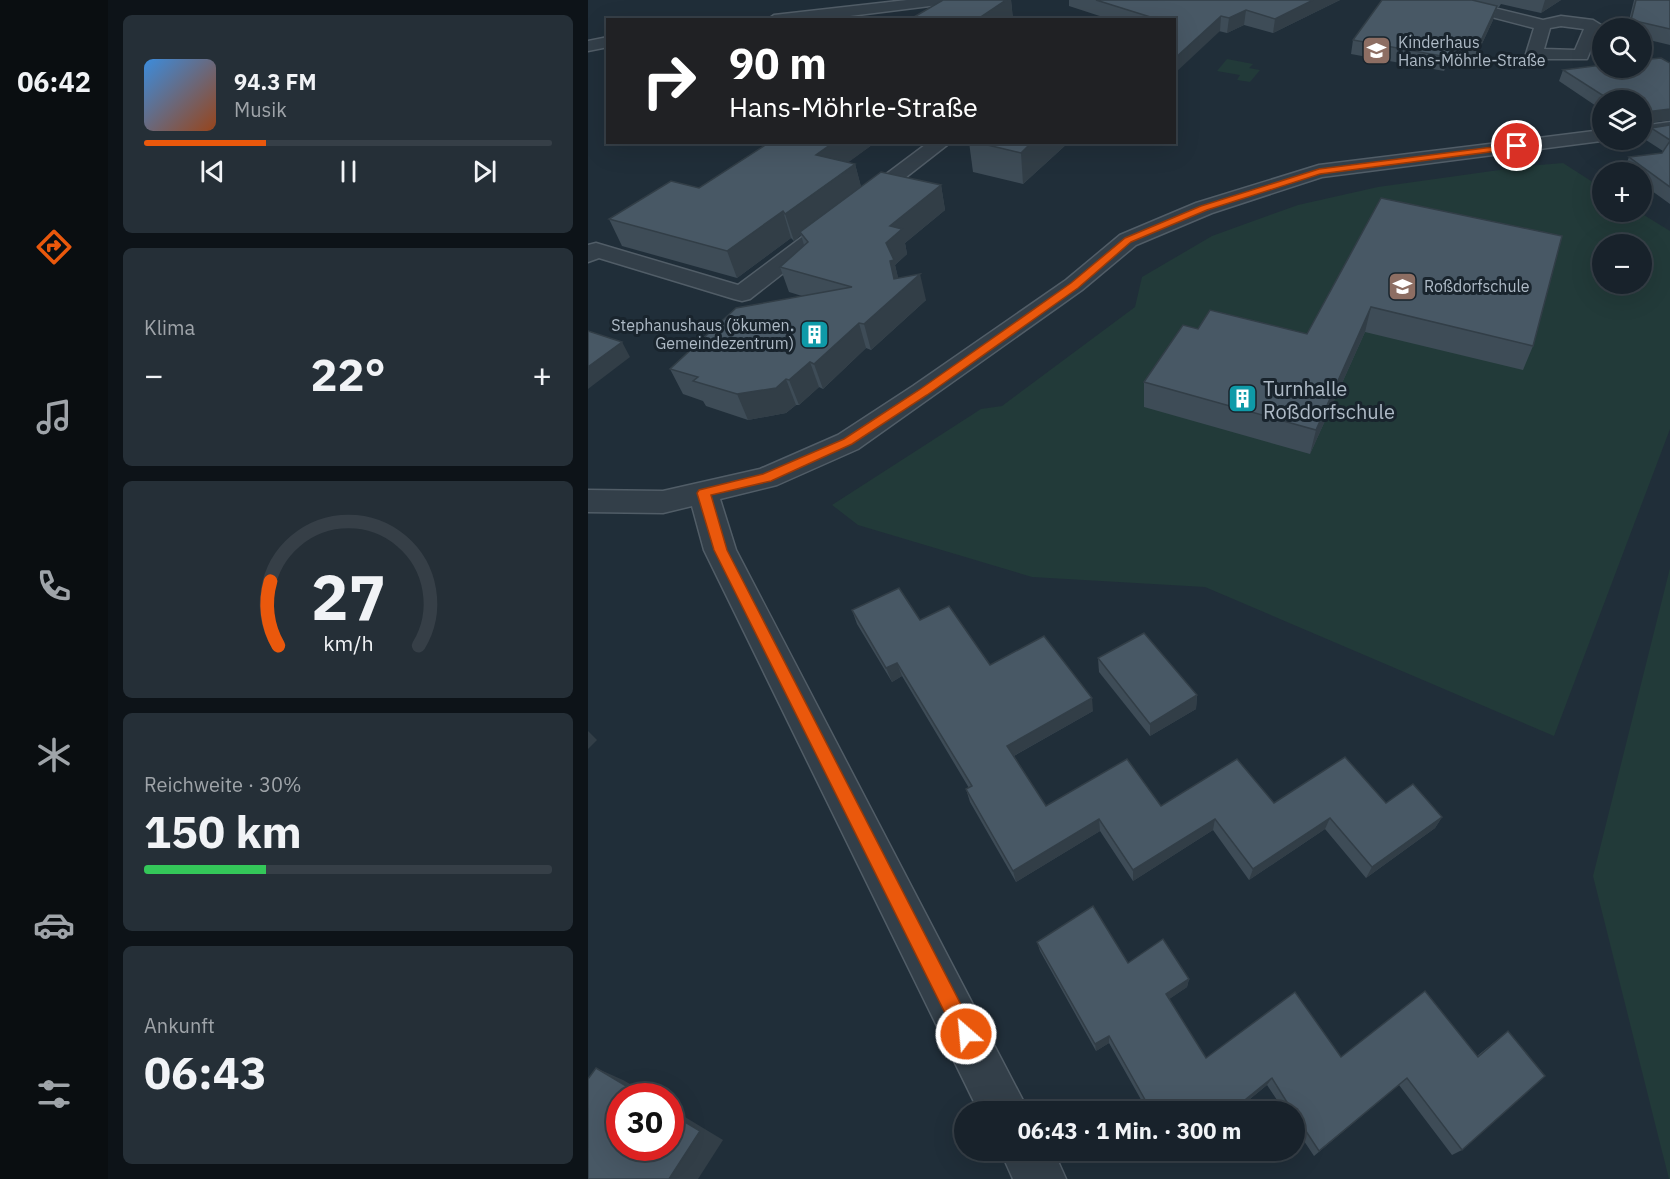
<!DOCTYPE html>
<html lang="de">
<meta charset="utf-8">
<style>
:root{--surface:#18222b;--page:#252f37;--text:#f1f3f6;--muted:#9fa4a9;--line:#363f47;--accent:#ea580c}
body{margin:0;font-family:"IBM Plex Sans",sans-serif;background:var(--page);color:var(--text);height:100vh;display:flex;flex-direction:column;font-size:22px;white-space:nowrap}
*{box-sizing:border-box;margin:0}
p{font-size:20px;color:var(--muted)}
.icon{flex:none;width:33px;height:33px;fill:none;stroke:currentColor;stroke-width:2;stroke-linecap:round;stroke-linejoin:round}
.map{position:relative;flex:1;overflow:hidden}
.details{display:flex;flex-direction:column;gap:15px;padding:15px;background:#0d1318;width:480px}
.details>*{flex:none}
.hud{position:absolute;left:18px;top:18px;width:570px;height:126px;border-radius:0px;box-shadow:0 6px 24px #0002,0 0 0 2px var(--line);background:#202124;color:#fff;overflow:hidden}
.buttons{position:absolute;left:1004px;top:18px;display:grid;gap:12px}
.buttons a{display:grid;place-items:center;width:60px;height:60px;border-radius:50%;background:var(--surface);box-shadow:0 6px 24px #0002,0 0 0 2px var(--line);font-size:30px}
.speed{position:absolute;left:18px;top:1083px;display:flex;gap:12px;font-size:30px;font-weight:700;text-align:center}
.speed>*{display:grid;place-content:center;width:78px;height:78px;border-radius:50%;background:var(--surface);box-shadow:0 6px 24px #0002,0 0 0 2px var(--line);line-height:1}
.speed .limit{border:9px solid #d22;background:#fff;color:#111}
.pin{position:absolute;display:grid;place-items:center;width:51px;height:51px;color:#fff;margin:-26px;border:3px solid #fff;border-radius:50%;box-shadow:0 2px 6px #0007}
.me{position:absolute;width:66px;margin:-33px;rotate:333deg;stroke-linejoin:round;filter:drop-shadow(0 0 4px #0008)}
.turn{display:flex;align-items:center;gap:21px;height:126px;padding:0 24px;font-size:27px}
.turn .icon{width:78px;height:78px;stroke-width:2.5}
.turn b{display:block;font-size:42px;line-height:51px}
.big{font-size:45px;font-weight:800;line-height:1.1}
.details .tile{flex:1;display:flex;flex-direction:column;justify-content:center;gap:9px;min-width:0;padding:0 21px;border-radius:9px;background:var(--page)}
.details .dial{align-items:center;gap:0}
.dial svg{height:156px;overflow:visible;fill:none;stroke:var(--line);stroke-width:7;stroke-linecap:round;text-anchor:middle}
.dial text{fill:var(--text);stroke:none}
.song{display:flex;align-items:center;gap:18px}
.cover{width:72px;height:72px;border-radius:9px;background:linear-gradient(135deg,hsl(210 70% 55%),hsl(20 70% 35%))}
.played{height:6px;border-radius:3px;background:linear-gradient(90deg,var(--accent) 30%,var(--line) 30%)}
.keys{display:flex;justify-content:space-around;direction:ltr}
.heat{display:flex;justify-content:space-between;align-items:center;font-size:33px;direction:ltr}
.charge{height:9px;border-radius:4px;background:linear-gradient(90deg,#34c759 30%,var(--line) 0)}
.trip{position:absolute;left:366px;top:1101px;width:351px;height:60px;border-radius:30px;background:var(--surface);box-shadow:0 6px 24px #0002,0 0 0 2px var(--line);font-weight:800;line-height:60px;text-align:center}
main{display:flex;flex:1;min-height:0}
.menu{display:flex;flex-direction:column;width:108px;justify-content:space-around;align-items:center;background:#0a0e11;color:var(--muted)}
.menu .icon{width:42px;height:42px}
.menu .selected{color:var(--accent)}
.menu b{font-size:27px;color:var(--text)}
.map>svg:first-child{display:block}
.green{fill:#223a39;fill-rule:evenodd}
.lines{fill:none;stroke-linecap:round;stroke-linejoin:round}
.street-casing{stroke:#515d67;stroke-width:3}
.street{fill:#333f49;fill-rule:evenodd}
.wall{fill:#3e4c57}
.shaded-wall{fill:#323e47}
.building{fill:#485865;stroke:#323e47;stroke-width:1.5}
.route{fill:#ea580c;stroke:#983908;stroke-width:1.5}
.labels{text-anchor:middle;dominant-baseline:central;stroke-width:6;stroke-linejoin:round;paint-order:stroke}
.far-poi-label{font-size:16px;fill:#aebac6;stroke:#19242d;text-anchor:start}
.poi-label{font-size:20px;fill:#aebac6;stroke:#19242d;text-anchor:start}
</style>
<main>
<nav class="menu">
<b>06:42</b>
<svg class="icon selected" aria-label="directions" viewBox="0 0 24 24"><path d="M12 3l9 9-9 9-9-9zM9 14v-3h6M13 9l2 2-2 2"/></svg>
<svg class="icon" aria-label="music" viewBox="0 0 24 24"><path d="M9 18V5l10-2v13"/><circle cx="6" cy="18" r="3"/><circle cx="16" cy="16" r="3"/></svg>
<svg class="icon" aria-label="phone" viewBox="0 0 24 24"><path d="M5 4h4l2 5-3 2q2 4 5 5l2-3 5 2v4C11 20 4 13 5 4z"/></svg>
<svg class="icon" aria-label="climate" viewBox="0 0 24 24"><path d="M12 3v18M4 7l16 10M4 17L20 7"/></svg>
<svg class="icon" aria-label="car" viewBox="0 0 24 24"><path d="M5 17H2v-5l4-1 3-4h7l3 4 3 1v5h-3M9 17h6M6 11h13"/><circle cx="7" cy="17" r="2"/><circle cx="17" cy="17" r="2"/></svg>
<svg class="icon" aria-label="filters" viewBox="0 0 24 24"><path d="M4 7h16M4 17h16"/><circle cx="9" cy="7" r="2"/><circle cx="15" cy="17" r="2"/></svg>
</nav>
<section class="details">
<div class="tile">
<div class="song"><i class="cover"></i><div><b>94.3 FM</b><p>Musik</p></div></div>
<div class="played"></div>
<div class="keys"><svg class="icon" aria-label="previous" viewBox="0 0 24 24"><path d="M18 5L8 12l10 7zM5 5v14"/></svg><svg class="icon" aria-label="pause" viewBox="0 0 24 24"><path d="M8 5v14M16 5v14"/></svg><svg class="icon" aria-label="next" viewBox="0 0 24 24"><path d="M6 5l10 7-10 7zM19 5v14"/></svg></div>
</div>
<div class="tile"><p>Klima</p>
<div class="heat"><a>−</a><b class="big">22°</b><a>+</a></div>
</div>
<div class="tile dial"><svg viewBox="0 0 100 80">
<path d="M14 69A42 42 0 1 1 86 69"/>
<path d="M14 69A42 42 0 0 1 10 36" stroke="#ea580c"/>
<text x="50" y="56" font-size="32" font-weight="700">27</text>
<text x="50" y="72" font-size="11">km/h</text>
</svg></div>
<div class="tile"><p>Reichweite · 30%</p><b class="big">150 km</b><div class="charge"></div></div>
<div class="tile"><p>Ankunft</p><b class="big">06:43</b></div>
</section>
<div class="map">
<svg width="1082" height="1179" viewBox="0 0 1082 1179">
<rect width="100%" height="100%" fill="#202e39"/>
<g class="green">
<path d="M639,59L665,64L661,68L672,70L662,82L649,80L652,75L629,71Z"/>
<path d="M975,163L1014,188V212H1051L1082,231V429L966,736L617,587L444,577L270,525L244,505L393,409L414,406L547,307L554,277L624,236L710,205L790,187L939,166ZM1014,244H1053V284H1014Z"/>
<path d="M1082,568V1179H1081L1005,876Z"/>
</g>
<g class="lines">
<defs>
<g id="street">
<path d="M319,0H365L358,4L230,20H179L186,15Z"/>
<path d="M848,0H873L955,20L973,16L1005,20L1013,25L999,59H946L938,54L946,28L850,3ZM973,26L996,29L987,50L956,49L962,28Z"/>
<path d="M20,37V47L0,51V41Z"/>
<path d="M1082,122V134L1053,138V126Z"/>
<path d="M1014,130V140H1021L734,177L624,213L548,245L494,290L270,449L189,485L132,499L148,550L441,1112H391L116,550L104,506L75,513L0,512V490L75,491L172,469L250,435L325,386L478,280L532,235L608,203L731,165Z"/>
<path d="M341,142H363L162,299L154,301L146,299L11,258L0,262V245L8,243L150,285Z"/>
<path d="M412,1150H465L478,1179H425Z"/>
</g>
</defs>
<use href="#street" class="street-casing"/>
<use href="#street" class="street"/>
</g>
<g class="wall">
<path d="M355,0H423L425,20H327L326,17Z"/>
<path d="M481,0H752L685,33L656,25L639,33L586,20H524L481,6Z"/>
<path d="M794,0H973L953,13L913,4L911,7H909L905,20L885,63L862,59L856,71L763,54L765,40Z"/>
<path d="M1046,0H1082V45L1053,38V28H1039Z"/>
<path d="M1073,58L1082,63V120L1056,123L1053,130V100H1014V110L971,81L975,70L1014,65V68H1053V60Z"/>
<path d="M1082,125V204L1053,183V172H1040L1036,170L1041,157L1074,153L1075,151L1058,140L1063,128Z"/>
<path d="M288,142L260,162L267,164L273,187L353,185L357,210L317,243L319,254L307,265L310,278L338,300L283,350L278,348L235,389L231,387L211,405H208L198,413L160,420L118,406L115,401L95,394L82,369L214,296L201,292L192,267L216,245L213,235L206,241L203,238L149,278L34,246L21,219L111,188Z"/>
<path d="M381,142H481L435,184L385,172Z"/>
<path d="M793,198L945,346L935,370L777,332L722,454L556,407V382L610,329L719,334Z"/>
<path d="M264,610L332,620L402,665L505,711L426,756L458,806H573L686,803H798L854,817L847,828L778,878L737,829L661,880L625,830L545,881L512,831L428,882L382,802L378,789L381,788L314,676L304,682L269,624Z"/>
<path d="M510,658L609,695L608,709L562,736L511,672Z"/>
<path d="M449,942L540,963L601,979L599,987L581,999L618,1058L889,1056L910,1039L920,1031L874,1150L864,1155L811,1085L726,1156L706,1126V1112H697L679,1085L646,1112H560L521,1043L508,1051L452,951Z"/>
<path d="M583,1150H596L587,1158Z"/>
</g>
<g class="shaded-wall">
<path d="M418,0H423L425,20H388Z"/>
<path d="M725,0H752L685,33L687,19Z"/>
<path d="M957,0H973L953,13Z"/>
<path d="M909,6L905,20L885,63L889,49Z"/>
<path d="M658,10L656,25L639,33L641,18Z"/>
<path d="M633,16L632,31L586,74V59Z"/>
<path d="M866,45L862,59L856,71L859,57Z"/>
<path d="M1082,109V120L1056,123L1058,112Z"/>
<path d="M246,142H288L235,181L228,155Z"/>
<path d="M444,142H481L435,184L433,153Z"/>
<path d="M267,164L274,190L212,232L213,235L206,241L197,214Z"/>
<path d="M353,185L357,210L317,243L319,254L307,265L312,285L307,286L298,243L302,226Z"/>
<path d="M195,211L203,238L149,278L139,251Z"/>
<path d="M332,274L338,300L283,350L276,324Z"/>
<path d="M783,307L777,332L722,454L728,430Z"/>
<path d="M271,323L278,348L235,389L226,364Z"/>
<path d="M34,342L42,357L0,389V367Z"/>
<path d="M222,362L231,387L211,405L201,380Z"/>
<path d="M198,379L208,405L198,413L160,420L149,394Z"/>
<path d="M309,663L314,676L304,682L298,668Z"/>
<path d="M609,695L608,709L562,736V724Z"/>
<path d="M504,698L505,711L422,758L419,746Z"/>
<path d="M0,731L9,740L0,749Z"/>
<path d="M854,817L847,828L778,878L784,867Z"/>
<path d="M742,818L737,829L661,880L665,869Z"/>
<path d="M511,819L512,831L428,882L425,871Z"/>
<path d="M627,819L625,830L545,881V870Z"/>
<path d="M601,979L599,987L577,1002L578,994Z"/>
<path d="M521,1036V1043L508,1051L507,1044Z"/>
<path d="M8,1068L35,1080L63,1096H55Z"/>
<path d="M684,1078L679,1085L646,1112H642Z"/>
<path d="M82,1108L135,1140L110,1179H81Z"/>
<path d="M592,1150H596L587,1158L588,1154Z"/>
</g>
<g class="building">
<path d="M355,0H418L388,20H341L326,17Z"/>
<path d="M508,0H725L687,19L658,10L641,18L633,16L586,59V20H572Z"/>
<path d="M794,0H884L909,6L889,49L866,45L859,57L765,40Z"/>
<path d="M1048,0H1082V29L1043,20Z"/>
<path d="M1073,58L1082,63V109L1058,112L1056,123L1053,121V100H1022L975,70L1014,65V68H1053V60Z"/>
<path d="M1082,125V140L1063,128Z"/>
<path d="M1082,141V187L1041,157L1074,153Z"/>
<path d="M182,142H246L228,155L267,164L197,214L195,211L139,251L21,219L83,181L111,188Z"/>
<path d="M387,142H444L433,153Z"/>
<path d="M293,172L353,185L302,226L314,229L298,243L306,260L302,261L306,279L332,274L276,324L271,323L226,364L222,362L201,380L198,379L188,388L149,394L105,381L110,377L82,369L148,308L264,287L192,267L220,242L212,232Z"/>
<path d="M793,198L974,236L945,346L783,307L728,430L556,382L595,325L610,329L622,310L719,334Z"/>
<path d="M0,331L34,342L0,367Z"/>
<path d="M311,588L332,620L361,606L402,665L456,636L504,698L419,746L458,806L539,759L573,806L649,759L686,803L757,757L798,803L825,784L854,817L784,867L742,818L665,869L627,819L545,870L511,819L425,871L378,789L384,786L309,663L298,668L264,610Z"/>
<path d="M556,633L609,695L562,724L510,658Z"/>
<path d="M505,906L540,963L575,939L601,979L578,994L618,1058L707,992L753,1057L837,991L890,1057L920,1031L957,1076L874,1150L819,1078L731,1151L706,1113V1112H705L684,1078L642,1112H564L521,1036L507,1044L449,942Z"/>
<path d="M8,1068L55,1096H32V1148H82V1113L112,1131L81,1179H0V1079Z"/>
</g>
<path class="route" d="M929,144L933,146L932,148L732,174L619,210L543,242L490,288L339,395L264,444L183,481L123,495L139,550L385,1028L388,1034L385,1041L378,1044L371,1041L126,550L109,493L111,490L175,474L256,439L331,390L483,283L537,238L613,206L731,169Z"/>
<defs>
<symbol id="school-square" viewBox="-11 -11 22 22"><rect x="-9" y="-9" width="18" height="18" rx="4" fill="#8d6e63" stroke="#19242d"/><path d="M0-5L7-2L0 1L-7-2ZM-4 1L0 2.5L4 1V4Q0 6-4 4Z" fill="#fff"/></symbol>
<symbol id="building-square" viewBox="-11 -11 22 22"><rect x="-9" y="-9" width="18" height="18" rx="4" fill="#0f9aa8" stroke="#19242d"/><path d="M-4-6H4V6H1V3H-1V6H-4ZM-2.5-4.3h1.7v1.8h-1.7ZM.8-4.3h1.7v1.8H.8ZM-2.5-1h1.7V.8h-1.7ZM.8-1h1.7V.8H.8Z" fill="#fff"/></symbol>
</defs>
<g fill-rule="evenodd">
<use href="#school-square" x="772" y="34" width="33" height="33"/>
<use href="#school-square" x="798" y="270" width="33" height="33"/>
<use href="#building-square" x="210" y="318" width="33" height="33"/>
<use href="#building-square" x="638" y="382" width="33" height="33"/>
</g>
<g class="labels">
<g class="far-poi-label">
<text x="810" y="42">Kinderhaus<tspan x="810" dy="18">Hans-Möhrle-Straße</tspan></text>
<text x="836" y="286">Roßdorfschule</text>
<text x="206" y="325" text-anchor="end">Stephanushaus (ökumen.<tspan x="206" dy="18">Gemeindezentrum)</tspan></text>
</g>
<g class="poi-label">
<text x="675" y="388">Turnhalle<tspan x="675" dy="23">Roßdorfschule</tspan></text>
</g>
</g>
</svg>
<div class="buttons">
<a><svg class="icon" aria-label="search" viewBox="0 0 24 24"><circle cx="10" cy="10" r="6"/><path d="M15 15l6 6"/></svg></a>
<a><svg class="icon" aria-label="layers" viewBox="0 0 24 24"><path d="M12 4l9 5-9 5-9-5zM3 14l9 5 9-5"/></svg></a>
<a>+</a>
<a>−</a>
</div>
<div class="speed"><div class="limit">30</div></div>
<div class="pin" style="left:929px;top:146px;background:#d93025"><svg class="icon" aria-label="arrive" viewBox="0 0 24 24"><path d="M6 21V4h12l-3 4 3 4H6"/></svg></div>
<svg class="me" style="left:378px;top:1034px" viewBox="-20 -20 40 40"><circle r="17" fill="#ea580c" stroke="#fff" stroke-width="3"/><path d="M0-11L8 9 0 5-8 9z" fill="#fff"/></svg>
<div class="trip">06:43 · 1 Min. · 300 m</div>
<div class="hud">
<div class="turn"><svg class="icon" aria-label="right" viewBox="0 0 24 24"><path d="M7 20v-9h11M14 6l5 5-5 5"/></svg><div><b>90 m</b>Hans-Möhrle-Straße</div></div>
</div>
</div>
</main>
